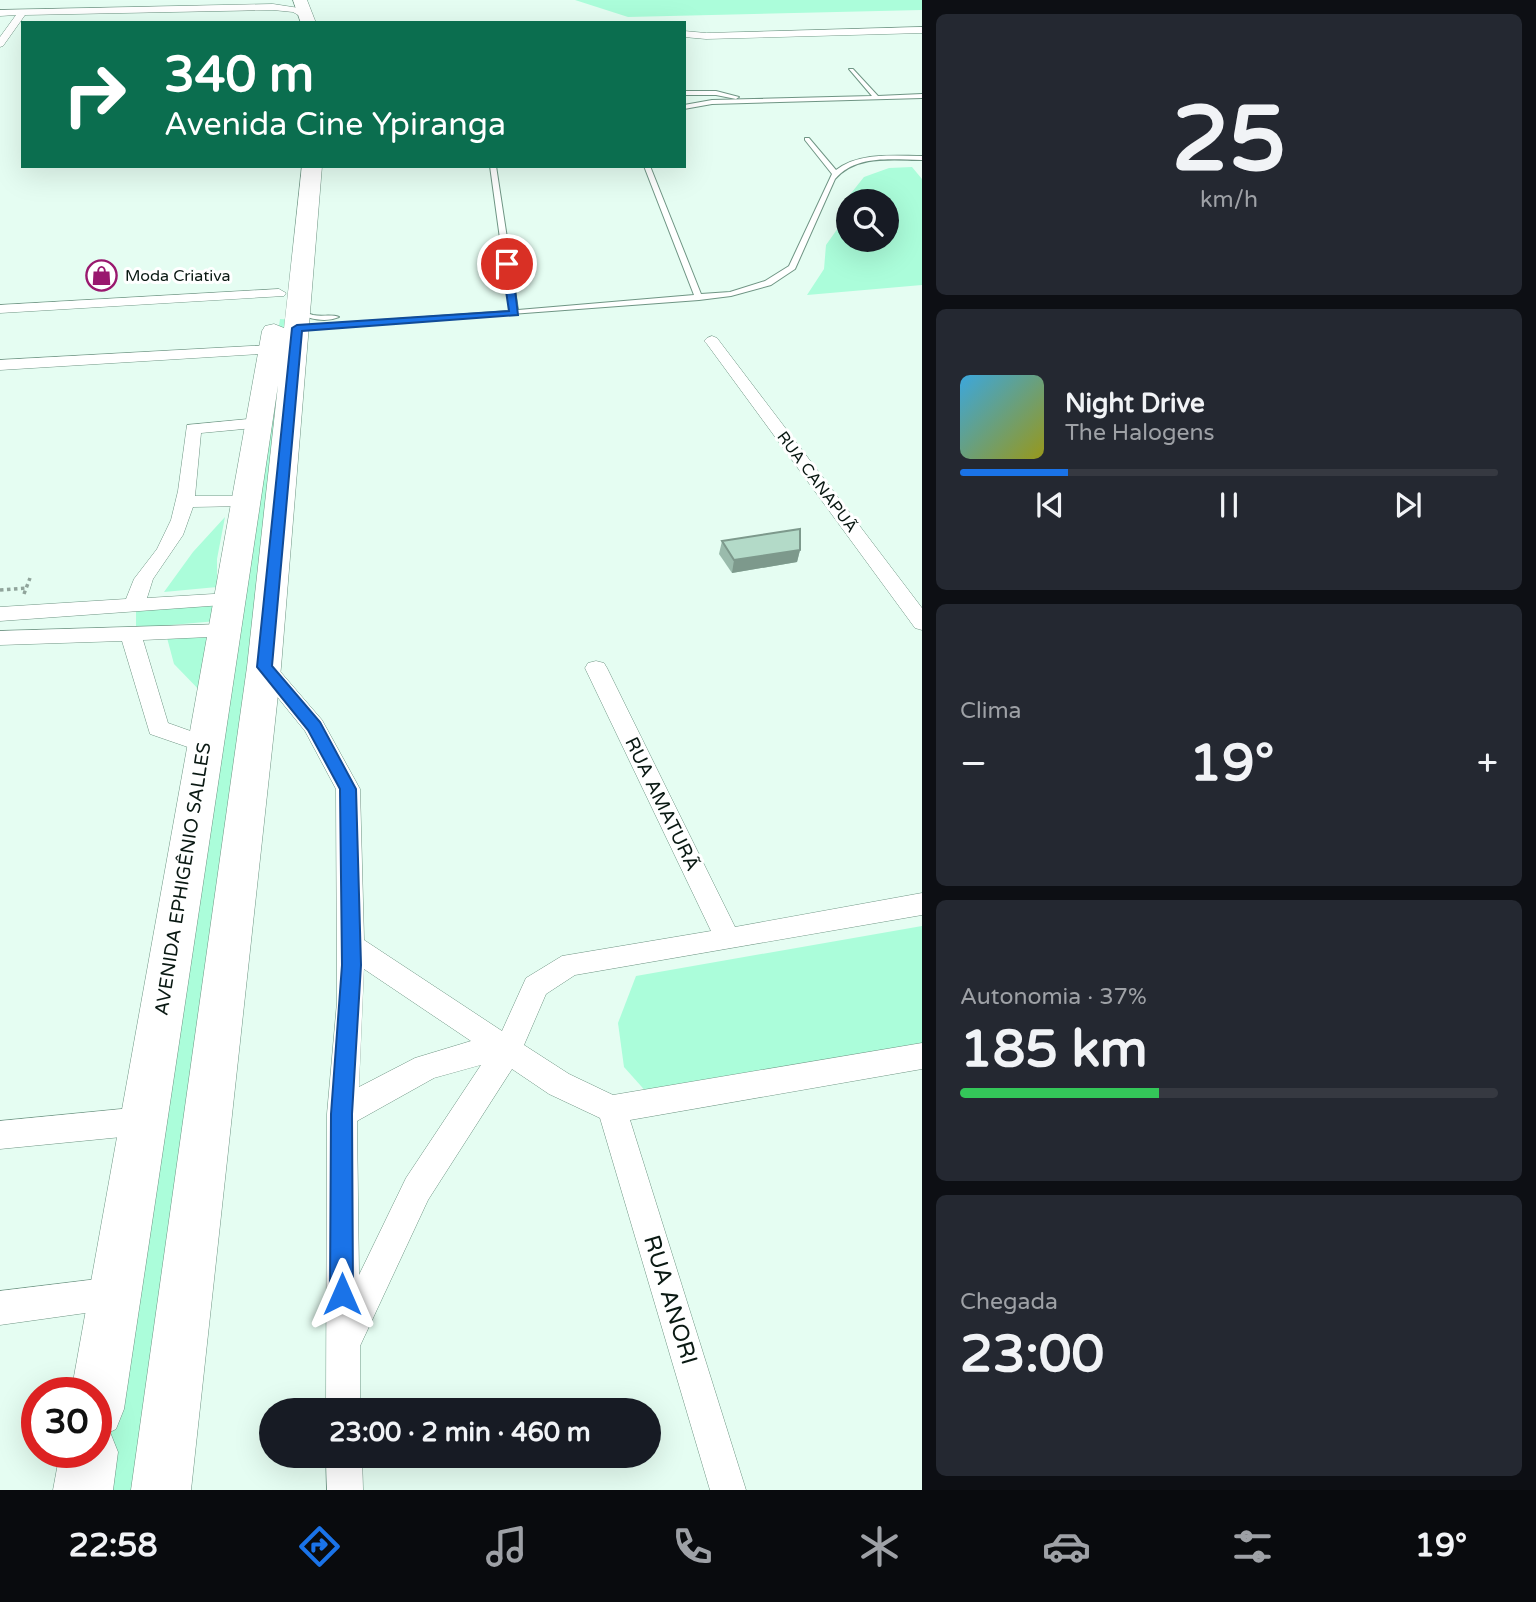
<!DOCTYPE html>
<html lang="pt">
<meta charset="utf-8">
<style>
:root{--surface:#171b24;--page:#242831;--text:#f1f3f6;--muted:#9ea1a6;--line:#363941;--accent:#1a73e8}
body{margin:0;font-family:"Varela Round",sans-serif;background:var(--page);color:var(--text);height:100vh;display:flex;flex-direction:column;font-size:26px;white-space:nowrap}
*{box-sizing:border-box;margin:0}
p{font-size:23px;color:var(--muted)}
.icon{flex:none;width:38px;height:38px;fill:none;stroke:currentColor;stroke-width:2;stroke-linecap:round;stroke-linejoin:round}
.map{position:relative;flex:1;overflow:hidden}
.side{display:flex;flex-direction:column;gap:14px;padding:14px;background:#0d0f14;width:614px}
.side>*{flex:none}
.top-card{position:absolute;left:21px;top:21px;width:665px;height:147px;border-radius:0px;box-shadow:0 7px 28px #0002;background:#0b6e4f;color:#fff;overflow:hidden}
.tools{position:absolute;left:836px;top:189px;display:grid;gap:14px}
.tools a{display:grid;place-items:center;width:63px;height:63px;border-radius:50%;background:var(--surface);box-shadow:0 7px 28px #0002;font-size:35px}
.speed{position:absolute;left:21px;top:1377px;display:flex;gap:14px;font-size:35px;font-weight:700;text-align:center}
.speed>*{display:grid;place-content:center;width:91px;height:91px;border-radius:50%;background:var(--surface);box-shadow:0 7px 28px #0002;line-height:1}
.speed .limit{border:10px solid #d22;background:#fff;color:#111}
.pin{position:absolute;display:grid;place-items:center;width:60px;height:60px;color:#fff;margin:-30px;border:4px solid #fff;border-radius:50%;box-shadow:0 2px 7px #0007}
.me{position:absolute;width:77px;margin:-38px;rotate:0deg;stroke-linejoin:round;filter:drop-shadow(0 0 5px #0008)}
.turn{display:flex;align-items:center;gap:24px;height:147px;padding:0 28px;font-size:32px}
.turn .icon{width:91px;height:91px;stroke-width:2.5}
.turn b{display:block;font-size:49px;line-height:60px}
.big{font-size:52px;font-weight:800;line-height:1.1}
.side .widget{flex:1;display:flex;flex-direction:column;justify-content:center;gap:10px;min-width:0;padding:0 24px;border-radius:10px;background:var(--page)}
.side .dial{align-items:center;gap:0}
.dial b{font-size:91px;line-height:1}
.song{display:flex;align-items:center;gap:21px}
.cover{width:84px;height:84px;border-radius:10px;background:linear-gradient(135deg,hsl(200 70% 55%),hsl(60 70% 35%))}
.played{height:7px;border-radius:4px;background:linear-gradient(90deg,var(--accent) 20%,var(--line) 20%)}
.keys{display:flex;justify-content:space-around;direction:ltr}
.heat{display:flex;justify-content:space-between;align-items:center;font-size:38px;direction:ltr}
.charge{height:10px;border-radius:5px;background:linear-gradient(90deg,#34c759 37%,var(--line) 0)}
.trip{position:absolute;left:259px;top:1398px;width:402px;height:70px;border-radius:35px;background:var(--surface);box-shadow:0 7px 28px #0002;font-weight:800;line-height:70px;text-align:center}
.tab-bar{display:flex;height:112px;justify-content:space-around;align-items:center;background:#090b0e;color:var(--muted)}
.tab-bar .icon{width:49px;height:49px}
.tab-bar .selected{color:var(--accent)}
.tab-bar b{font-size:32px;color:var(--text)}
main{display:flex;flex:1;min-height:0}
.map>svg:first-child{display:block}
.green{fill:#abfdda;fill-rule:evenodd}
.lines{fill:none;stroke-linecap:round;stroke-linejoin:round}
.lane-casing{stroke:#6f9584;stroke-width:2}
.street-casing{stroke:#6f9584;stroke-width:1}
.primary-casing{stroke:#6f9584;stroke-width:1}
.path{stroke:#90a49b;stroke-width:3.5;stroke-dasharray:3.5 3.5;stroke-linecap:butt}
.lane{fill:#fff;fill-rule:evenodd}
.street{fill:#fff;fill-rule:evenodd}
.primary{fill:#fff;fill-rule:evenodd}
.wall{fill:#9abbac}
.shaded-wall{fill:#7d998c}
.building{fill:#b3dac8;stroke:#7d998c;stroke-width:2}
.route{fill:#1a73e8;stroke:#114b97;stroke-width:2}
.labels{text-anchor:middle;dominant-baseline:central;stroke-width:6;stroke-linejoin:round;paint-order:stroke}
.far-poi-label{font-size:16px;fill:#0a1913;stroke:#fff;text-anchor:start}
.far-street-label{font-size:16px;fill:#0a1913;stroke:#fff}
.street-label{font-size:19px;fill:#0a1913;stroke:#fff}
.near-street-label{font-size:23px;fill:#0a1913;stroke:#fff}
</style>
<main>
<div class="map">
<svg width="922" height="1490" viewBox="0 0 922 1490">
<rect width="100%" height="100%" fill="#e5fdf2"/>
<g class="green">
<path d="M575,0H922V10L628,17Z"/>
<path d="M912,167L922,179V285L807,295L824,269L826,245L843,221L848,197L864,177L889,168ZM849,201H887V240H849Z"/>
<path d="M280,319L294,320L138,1490H102Z"/>
<path d="M225,517L217,559V587L164,592L193,552Z"/>
<path d="M217,604V621L136,628V610Z"/>
<path d="M166,634L217,636L206,697L174,664Z"/>
<path d="M922,926V1043L649,1095L624,1067L618,1023L636,976Z"/>
</g>
<g class="lines">
<defs>
<g id="lane">
<path d="M849,69H853L878,96L922,94V98L712,104L684,109V105L712,100L872,96Z"/>
<path d="M684,91H716L739,97L736,99L716,95H684Z"/>
<path d="M805,138H809L836,170C860,152 893,156 922,156V160C892,160 857,154 835,179L795,269L771,285L731,296L699,300L297,330L293,328L297,326L510,311L490,166H496L518,310L694,295L644,166H650L701,294L730,292L765,281L789,266L832,174L805,140Z"/>
<path d="M295,308C303,309 306,313 313,315C322,317 331,314 339,317C325,323 309,319 295,312Z"/>
</g>
<g id="street">
<path d="M273,4L299,8L313,18L308,21L293,12L273,10L25,15L3,46L0,47V37L16,15L0,16V10Z"/>
<path d="M922,27V33L706,39L684,37V31L706,33Z"/>
<path d="M279,289L286,293L284,296L0,313V305Z"/>
<path d="M712,336L717,338L922,608V630L915,628L707,344L704,341L707,338Z"/>
<path d="M271,345L276,347L279,350L276,353L0,370V360Z"/>
<path d="M259,418L265,419L267,423L265,427L201,433L195,496H246L255,501L246,506L193,507L183,535L153,579L147,598L230,593L237,594L240,599L237,604L0,621V607L126,599L134,579L157,549L171,520L178,491L187,425Z"/>
<path d="M224,624L231,626L234,631L231,636L143,640L168,723L213,739L216,745L213,751L205,753L150,734L122,641L0,645V631Z"/>
<path d="M264,660L272,662L322,720L360,789L364,940L502,1031L526,978L562,956L711,931L585,668L588,663L596,661L604,663L607,668L735,927L922,893V915L575,975L546,994L524,1045L569,1074L613,1095L922,1043V1069L630,1120L746,1490H710L600,1118L549,1094L512,1069L428,1200L360,1346V1410H326L327,1114L337,1002L336,789L305,731L253,667L256,662ZM364,969L471,1041L415,1058L359,1087ZM481,1065L406,1178L359,1275L357,1121L434,1078Z"/>
<path d="M142,1107L153,1111L157,1121L153,1131L142,1135L0,1149V1121Z"/>
<path d="M114,1277L126,1281L130,1293L126,1305L114,1309L0,1325V1291Z"/>
<path d="M326,1456H362L363,1490H327Z"/>
</g>
<g id="primary">
<path d="M293,0H307L316,23H301Z"/>
<path d="M302,166H322L281,667L191,1490H131L247,667L278,385L124,1409L116,1429L110,1432L118,1452L113,1490H53L60,1452H96V1393H71L262,331L265,326L274,324L284,328Z"/>
</g>
</defs>
<use href="#lane" class="lane-casing"/>
<use href="#street" class="street-casing"/>
<use href="#primary" class="primary-casing"/>
<g class="path">
<path d="M0,590L26,588"/>
<path d="M24,594L30,578"/>
</g>
<use href="#lane" class="lane"/>
<use href="#street" class="street"/>
<use href="#primary" class="primary"/>
</g>
<path class="wall" d="M722,541L800,550L797,562L732,573L719,554Z"/>
<path class="shaded-wall" d="M800,550L797,562L732,573L734,560Z"/>
<path class="building" d="M800,529V550L734,560L722,541Z"/>
<path class="route" d="M507,261L512,264L518,315L302,331L272,666L320,722L356,789L361,965L352,1114L353,1294L350,1302L342,1306L334,1302L330,1294L331,1114L342,965L340,789L308,730L257,667L292,328L297,325L509,311L502,264Z"/>
<defs>
<symbol id="shop-ring" viewBox="-11 -11 22 22"><circle r="9.5" fill="#fff" stroke="#99186e" stroke-width="1.5"/><path d="M-5-2.5h2.3a2.7 3.5 0 0 1 5.4 0H5L5.5 6h-11ZM-1.5-2.5h3a1.5 2.3 0 0 0-3 0Z" fill="#99186e"/></symbol>
</defs>
<g fill-rule="evenodd">
<use href="#shop-ring" x="84" y="258" width="35" height="35"/>
</g>
<g class="labels">
<g class="far-poi-label">
<text x="125" y="276">Moda Criativa</text>
</g>
<g class="far-street-label">
<text transform="translate(817 482) rotate(53)">RUA CANAPUÃ</text>
</g>
<g class="street-label">
<text transform="translate(662 804) rotate(64)">RUA AMATURÃ</text>
<text transform="translate(183 879) rotate(-81)">AVENIDA EPHIGÊNIO SALLES</text>
</g>
<g class="near-street-label">
<text transform="translate(670 1300) rotate(73)">RUA ANORI</text>
</g>
</g>
</svg>
<div class="tools">
<a><svg class="icon" aria-label="search" viewBox="0 0 24 24"><circle cx="10" cy="10" r="6"/><path d="M15 15l6 6"/></svg></a>
</div>
<div class="speed"><div class="limit">30</div></div>
<div class="pin" style="left:507px;top:264px;background:#d93025"><svg class="icon" aria-label="arrive" viewBox="0 0 24 24"><path d="M6 21V4h12l-3 4 3 4H6"/></svg></div>
<svg class="me" style="left:342px;top:1294px" viewBox="-20 -20 40 40"><path d="M0-17L14 15 0 8-14 15z" fill="#1a73e8" stroke="#fff" stroke-width="4"/></svg>
<div class="trip">23:00 · 2 min · 460 m</div>
<div class="top-card">
<div class="turn"><svg class="icon" aria-label="right" viewBox="0 0 24 24"><path d="M7 20v-9h11M14 6l5 5-5 5"/></svg><div><b>340 m</b>Avenida Cine Ypiranga</div></div>
</div>
</div>
<section class="side">
<div class="widget dial"><b>25</b><p>km/h</p></div>
<div class="widget">
<div class="song"><i class="cover"></i><div><b>Night Drive</b><p>The Halogens</p></div></div>
<div class="played"></div>
<div class="keys"><svg class="icon" aria-label="previous" viewBox="0 0 24 24"><path d="M18 5L8 12l10 7zM5 5v14"/></svg><svg class="icon" aria-label="pause" viewBox="0 0 24 24"><path d="M8 5v14M16 5v14"/></svg><svg class="icon" aria-label="next" viewBox="0 0 24 24"><path d="M6 5l10 7-10 7zM19 5v14"/></svg></div>
</div>
<div class="widget"><p>Clima</p>
<div class="heat"><a>−</a><b class="big">19°</b><a>+</a></div>
</div>
<div class="widget"><p>Autonomia · 37%</p><b class="big">185 km</b><div class="charge"></div></div>
<div class="widget"><p>Chegada</p><b class="big">23:00</b></div>
</section>
</main>
<nav class="tab-bar">
<b>22:58</b>
<svg class="icon selected" aria-label="directions" viewBox="0 0 24 24"><path d="M12 3l9 9-9 9-9-9zM9 14v-3h6M13 9l2 2-2 2"/></svg>
<svg class="icon" aria-label="music" viewBox="0 0 24 24"><path d="M9 18V5l10-2v13"/><circle cx="6" cy="18" r="3"/><circle cx="16" cy="16" r="3"/></svg>
<svg class="icon" aria-label="phone" viewBox="0 0 24 24"><path d="M5 4h4l2 5-3 2q2 4 5 5l2-3 5 2v4C11 20 4 13 5 4z"/></svg>
<svg class="icon" aria-label="climate" viewBox="0 0 24 24"><path d="M12 3v18M4 7l16 10M4 17L20 7"/></svg>
<svg class="icon" aria-label="car" viewBox="0 0 24 24"><path d="M5 17H2v-5l4-1 3-4h7l3 4 3 1v5h-3M9 17h6M6 11h13"/><circle cx="7" cy="17" r="2"/><circle cx="17" cy="17" r="2"/></svg>
<svg class="icon" aria-label="filters" viewBox="0 0 24 24"><path d="M4 7h16M4 17h16"/><circle cx="9" cy="7" r="2"/><circle cx="15" cy="17" r="2"/></svg>
<b>19°</b>
</nav>
